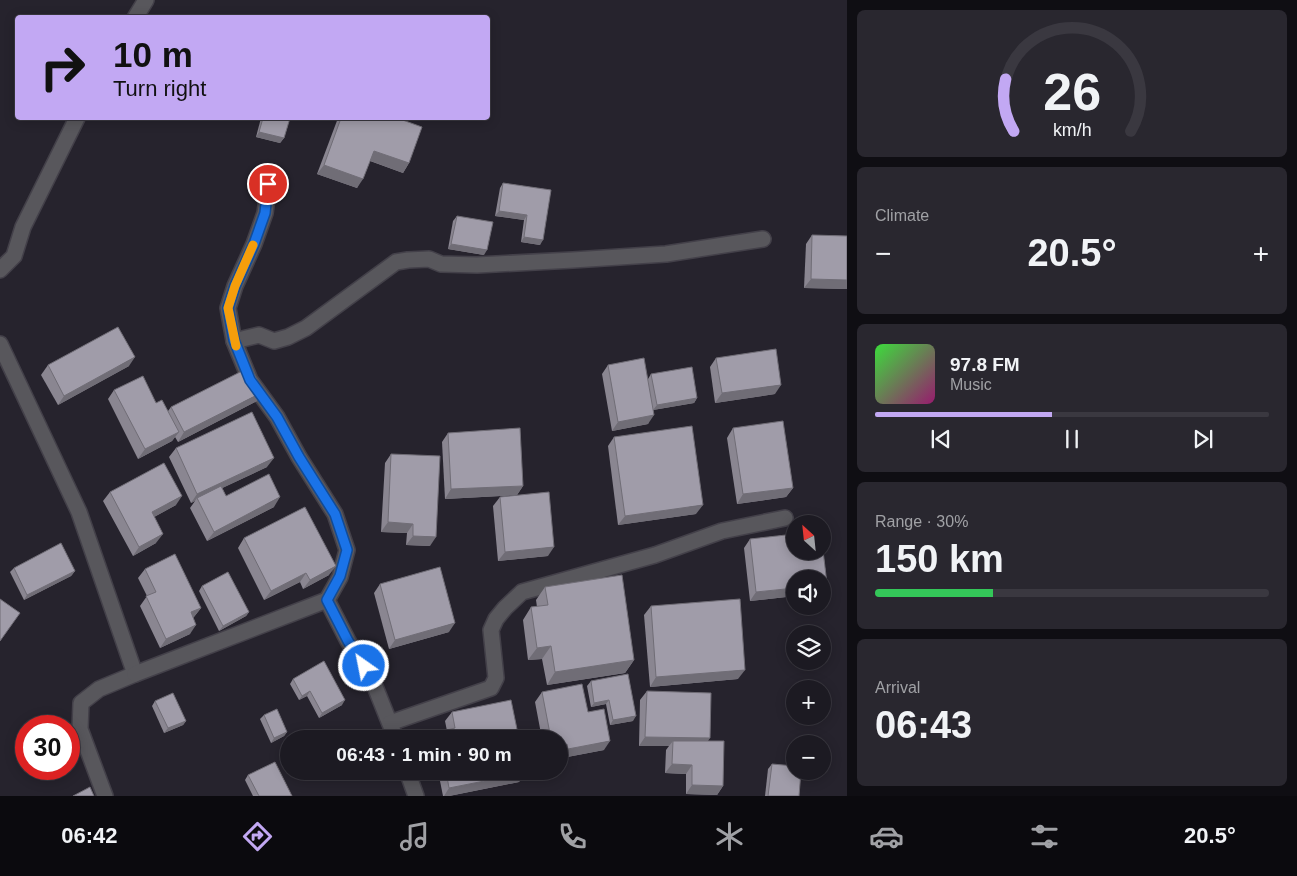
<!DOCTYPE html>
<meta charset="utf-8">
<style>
:root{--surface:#1c1a22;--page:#29272f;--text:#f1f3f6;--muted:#a0a1a5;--line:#3a3840;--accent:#c2a8f3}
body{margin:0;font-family:Helvetica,sans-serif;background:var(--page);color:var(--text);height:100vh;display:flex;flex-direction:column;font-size:19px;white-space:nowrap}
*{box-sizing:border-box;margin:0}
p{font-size:16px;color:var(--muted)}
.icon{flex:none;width:28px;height:28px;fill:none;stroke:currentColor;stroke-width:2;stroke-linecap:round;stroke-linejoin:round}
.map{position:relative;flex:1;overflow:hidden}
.drawer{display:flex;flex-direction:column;gap:10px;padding:10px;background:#0f0e13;width:450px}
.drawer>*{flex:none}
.banner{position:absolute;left:15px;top:15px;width:475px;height:105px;border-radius:5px;box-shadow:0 2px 12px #0003,0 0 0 1px var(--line);background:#c2a8f3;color:#111;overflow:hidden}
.needle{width:32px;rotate:333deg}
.tools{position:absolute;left:786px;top:515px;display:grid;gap:10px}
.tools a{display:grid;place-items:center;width:45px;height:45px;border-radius:50%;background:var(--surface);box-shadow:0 2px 12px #0003,0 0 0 1px var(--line);font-size:25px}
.speed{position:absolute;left:15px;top:715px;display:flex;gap:10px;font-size:25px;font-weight:700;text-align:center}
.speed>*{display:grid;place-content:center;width:65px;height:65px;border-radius:50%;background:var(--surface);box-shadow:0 2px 12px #0003,0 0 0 1px var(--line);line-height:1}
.speed .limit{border:8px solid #d22;background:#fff;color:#111}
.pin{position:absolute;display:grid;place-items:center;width:42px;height:42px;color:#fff;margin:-21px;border:2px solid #fff;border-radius:50%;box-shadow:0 1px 5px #0007}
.me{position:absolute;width:55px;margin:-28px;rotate:327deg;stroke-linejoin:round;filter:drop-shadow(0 0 4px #0008)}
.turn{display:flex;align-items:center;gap:18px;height:105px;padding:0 15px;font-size:22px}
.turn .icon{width:65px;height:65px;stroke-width:2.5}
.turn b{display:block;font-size:35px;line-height:42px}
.big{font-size:38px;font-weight:700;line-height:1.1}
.drawer .widget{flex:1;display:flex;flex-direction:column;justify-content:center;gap:8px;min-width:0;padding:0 18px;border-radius:8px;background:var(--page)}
.drawer .dial{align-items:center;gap:0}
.dial svg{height:130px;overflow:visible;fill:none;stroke:var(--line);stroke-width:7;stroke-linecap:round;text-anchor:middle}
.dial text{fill:var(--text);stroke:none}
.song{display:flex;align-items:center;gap:15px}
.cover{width:60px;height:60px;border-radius:8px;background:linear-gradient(135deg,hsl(120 70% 55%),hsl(320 70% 35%))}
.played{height:5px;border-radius:2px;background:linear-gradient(90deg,var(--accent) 45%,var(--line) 45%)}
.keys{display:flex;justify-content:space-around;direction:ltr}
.heat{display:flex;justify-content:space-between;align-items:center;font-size:28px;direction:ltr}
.charge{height:8px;border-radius:4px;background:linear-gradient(90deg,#34c759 30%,var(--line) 0)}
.trip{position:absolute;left:280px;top:730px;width:288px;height:50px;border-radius:25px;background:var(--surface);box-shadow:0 2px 12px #0003,0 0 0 1px var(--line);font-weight:700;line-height:50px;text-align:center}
.menu{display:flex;height:80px;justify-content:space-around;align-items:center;background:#0b0a0e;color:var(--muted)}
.menu .icon{width:35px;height:35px}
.menu .active{color:var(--accent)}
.menu b{font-size:22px;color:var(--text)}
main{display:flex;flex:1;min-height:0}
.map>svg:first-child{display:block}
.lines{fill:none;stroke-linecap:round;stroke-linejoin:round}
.minor-casing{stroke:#434049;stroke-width:18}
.minor{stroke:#58575c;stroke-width:15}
.wall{fill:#8a8691}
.shaded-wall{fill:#706d76}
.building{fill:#a09ca9;stroke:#706d76}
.route-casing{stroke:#114b97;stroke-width:12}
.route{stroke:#1a73e8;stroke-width:9}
.slow{stroke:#f59e0b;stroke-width:9}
</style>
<main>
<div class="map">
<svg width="847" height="796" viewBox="0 0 847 796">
<rect width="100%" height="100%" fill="#26232d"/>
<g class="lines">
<defs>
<g id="minor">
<path d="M135,18L146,0"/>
<path d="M0,270L14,256L23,227L77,118"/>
<path d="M234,341L259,335L274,341L288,337L306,328L396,262L408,260L429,259L441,264L477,265L573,260L666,254L763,239"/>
<path d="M0,344L79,512L135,674L99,689L81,703L80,729L105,796"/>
<path d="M327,600L348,641L372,679L396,739"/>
<path d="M135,674L327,600L340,577L347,550L335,514L299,457L277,417L250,380L234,341L228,308L235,286L254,244L265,213L269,184"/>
<path d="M390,723L491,688L496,678L491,630L496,619L505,608L522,592L655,555L722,531L785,518"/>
<path d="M407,771L416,796"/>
</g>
</defs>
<use href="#minor" class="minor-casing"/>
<use href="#minor" class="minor"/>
</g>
<g class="wall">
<path d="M261,118H290L284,138L280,143L256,137Z"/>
<path d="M338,118H397L409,163L403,173L370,161L357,188L317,174Z"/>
<path d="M503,183L551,190L540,245L521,242L524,220L495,216L500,188Z"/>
<path d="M457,216L484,255L448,249L453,221Z"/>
<path d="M812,235L847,236V289L804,288L806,244Z"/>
<path d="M716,358L775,394L715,403L710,367Z"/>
<path d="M48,365L129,366L58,405L41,375Z"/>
<path d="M608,365L648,379L651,374L697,398L694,403L653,410L648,424L612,431L602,374Z"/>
<path d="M114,390L156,403L168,411L171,407L257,401L178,442L175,437L172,441L138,459L108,399Z"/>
<path d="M733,428L793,488L786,497L737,504L727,438Z"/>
<path d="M448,433L523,486L517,495L445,499L442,442Z"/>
<path d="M614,437L696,514L618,525L608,446Z"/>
<path d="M176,448L267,467L222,488L226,496L274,507L207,541L190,508L195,501L191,503L169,457Z"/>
<path d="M391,454L430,546L406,545L407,533L381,532L385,463Z"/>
<path d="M110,492L176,505L154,517L156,543L133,556L103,501Z"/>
<path d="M500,497L548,556L498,561L493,506Z"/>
<path d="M795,534V551H822V542L827,584L822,591V579H795V596L750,601L744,548L750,539Z"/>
<path d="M244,538L329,575L303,589L300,582L264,600L238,548Z"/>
<path d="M14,568L75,571L71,576L24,600L10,572Z"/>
<path d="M145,569L201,608L193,618L190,634L160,648L140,606L147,596L138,578Z"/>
<path d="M380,584L449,632L389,649L374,593Z"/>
<path d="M202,586L249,612L246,616L219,631L199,591Z"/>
<path d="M545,587L634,660L625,673L547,685L542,659L528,660L523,620L531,607H537L536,600Z"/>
<path d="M651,606L738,679L650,687L644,615Z"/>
<path d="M293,679L342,705L319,718L307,696L299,700L290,684Z"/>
<path d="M591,681L633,721L610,725L606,704L591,707L587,686Z"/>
<path d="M647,691L708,741L723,786L717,795L686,794V774L665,773L666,750L669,746H639L640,700Z"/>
<path d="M542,692L604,750L562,758L559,739H542L535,702Z"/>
<path d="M155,701L186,721L183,725L164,733L152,706Z"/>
<path d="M452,712L519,739H441L447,731L445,721Z"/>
<path d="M264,715L287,732L284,736L271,743L260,719Z"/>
<path d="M772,764L799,796H765L768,769Z"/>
<path d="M438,771H525L519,782L449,796H443Z"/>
<path d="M248,775L292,796H253L245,780Z"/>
</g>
<g class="shaded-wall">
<path d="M259,132L284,138L280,143L256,137Z"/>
<path d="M374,151L409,163L403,173L368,160Z"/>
<path d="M324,165L363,179L357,188L317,174Z"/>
<path d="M499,211L527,215L524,220L495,216Z"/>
<path d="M524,237L543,240L540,245L521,242Z"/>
<path d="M451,244L487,250L484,255L448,249Z"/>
<path d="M811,279L847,280V289L804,288Z"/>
<path d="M135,357L129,366L58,405L64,396Z"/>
<path d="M781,385L775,394L715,403L722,393Z"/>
<path d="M263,392L257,401L178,442L184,432Z"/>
<path d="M697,398L694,403L653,410L657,405Z"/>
<path d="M654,415L648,424L612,431L618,422Z"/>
<path d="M179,432L172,441L138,459L145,449Z"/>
<path d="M274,458L267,467L197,500V498L195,501L191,503L197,494Z"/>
<path d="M523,486L517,495L445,499L451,489Z"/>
<path d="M793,488L786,497L737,504L743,494Z"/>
<path d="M182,496L176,505L145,522L152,512Z"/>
<path d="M280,497L274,507L207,541L214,532Z"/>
<path d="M703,505L696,514L618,525L625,516Z"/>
<path d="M388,522L413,524L407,533L381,532Z"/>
<path d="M163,534L156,543L133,556L139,547Z"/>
<path d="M413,536L436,537L430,546L406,545Z"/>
<path d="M554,547L548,556L498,561L505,552Z"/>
<path d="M336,566L329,575L303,589L310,580Z"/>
<path d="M75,571L71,576L24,600L27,595Z"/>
<path d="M306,573L300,582L264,600L271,591Z"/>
<path d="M827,584L822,591V585Z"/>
<path d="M795,588V596L750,601L756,592Z"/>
<path d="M201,608L194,617L184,622L191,612Z"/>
<path d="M249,612L246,616L219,631L223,626Z"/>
<path d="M455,623L449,632L389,649L395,640Z"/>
<path d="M196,625L190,634L160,648L166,639Z"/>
<path d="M551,646L542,659L528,660L537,648Z"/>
<path d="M634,660L625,673L547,685L555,672Z"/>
<path d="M745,670L738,679L650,687L656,677Z"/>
<path d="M310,691L307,696L299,700L302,696Z"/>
<path d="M345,700L342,705L319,718L322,713Z"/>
<path d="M609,700L606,704L591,707L594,703Z"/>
<path d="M636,716L633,721L610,725L613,720Z"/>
<path d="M186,721L183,725L164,733L168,728Z"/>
<path d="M287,732L284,736L271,743L274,738Z"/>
<path d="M645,737L710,738L704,747L673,741L669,746H639Z"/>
<path d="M610,741L604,750L562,758L568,749Z"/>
<path d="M567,744L561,753L559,754V746Z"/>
<path d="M672,764L692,765L686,774L665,773Z"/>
<path d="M525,773L519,782L449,796H444L449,788Z"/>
<path d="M692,785L723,786L717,795L686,794Z"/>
</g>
<g class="building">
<path d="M263,118H290L284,138L259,132Z"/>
<path d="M341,118H397L422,127L409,163L374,151L363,179L324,165Z"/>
<path d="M503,183L551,190L543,240L524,237L527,215L499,211Z"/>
<path d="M457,216L493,222L487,250L451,244Z"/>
<path d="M812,235L847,236V280L811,279Z"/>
<path d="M118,327L135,357L64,396L48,365Z"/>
<path d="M776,349L781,385L722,393L716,358Z"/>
<path d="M644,358L654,415L618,422L608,365Z"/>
<path d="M250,367L263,392L184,432L171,407Z"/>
<path d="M692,367L697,398L657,405L651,374Z"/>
<path d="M143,376L156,403L162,400L179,432L145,449L114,390Z"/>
<path d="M252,412L274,458L197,494L176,448Z"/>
<path d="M783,421L793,488L743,494L733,428Z"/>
<path d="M692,426L703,505L625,516L614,437Z"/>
<path d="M520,428L523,486L451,489L448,433Z"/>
<path d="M391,454L440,456L436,537L413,536V524L388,522Z"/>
<path d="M164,463L182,496L152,512L163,534L139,547L110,492Z"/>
<path d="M269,474L280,497L214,532L197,498L221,486L226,496Z"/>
<path d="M549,492L554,547L505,552L500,497Z"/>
<path d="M305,507L336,566L310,580L306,573L271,591L244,538Z"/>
<path d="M795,534V551H822V542L827,584L822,585V579H795V588L756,592L750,539Z"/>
<path d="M61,543L75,571L27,595L14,568Z"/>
<path d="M175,554L201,608L191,612L196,625L166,639L146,596L156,592L145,569Z"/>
<path d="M440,567L455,623L395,640L380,584Z"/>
<path d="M228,572L249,612L223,626L202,586Z"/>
<path d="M622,575L634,660L555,672L551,646L537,648L531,607L548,605L545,587Z"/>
<path d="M0,599L20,613L0,641Z"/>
<path d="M740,599L745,670L656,677L651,606Z"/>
<path d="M324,661L345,700L322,713L310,691L302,696L293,679Z"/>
<path d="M628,674L636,716L613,720L609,700L594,703L591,681Z"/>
<path d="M582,684L588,712L604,709L610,741L568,749L567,744L559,746V739H551L542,692Z"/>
<path d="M647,691L711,693L710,738L645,737Z"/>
<path d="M173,693L186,721L168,728L155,701Z"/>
<path d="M511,700L519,739H449L447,730L455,728L452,712Z"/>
<path d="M277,709L287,732L274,738L264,715Z"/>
<path d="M673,741H724L723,786L692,785V765L672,764Z"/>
<path d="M275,762L292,796H259L248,775Z"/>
<path d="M772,764L795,766V771H801L799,796H768Z"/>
<path d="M446,771H525V773L449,788Z"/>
<path d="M90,787L94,796H73Z"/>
</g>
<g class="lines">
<defs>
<path id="route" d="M268,184L265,213L254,244L235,286L228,308L234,340L250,380L277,417L299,457L335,514L347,550L340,576L327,600L348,641L364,666"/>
</defs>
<use href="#route" class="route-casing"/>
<use href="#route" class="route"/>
<path class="slow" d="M236,346L228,308L235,286L253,245"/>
</g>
</svg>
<div class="tools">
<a><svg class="needle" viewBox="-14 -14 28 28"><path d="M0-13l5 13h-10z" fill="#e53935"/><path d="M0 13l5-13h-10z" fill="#a0a1a5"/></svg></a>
<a><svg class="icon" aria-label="sound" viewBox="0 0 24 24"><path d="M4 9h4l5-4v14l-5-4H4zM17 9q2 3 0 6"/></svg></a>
<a><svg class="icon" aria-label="layers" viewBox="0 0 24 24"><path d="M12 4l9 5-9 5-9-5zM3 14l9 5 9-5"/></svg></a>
<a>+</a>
<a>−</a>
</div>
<div class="speed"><div class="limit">30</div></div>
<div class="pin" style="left:268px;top:184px;background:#d93025"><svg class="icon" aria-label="arrive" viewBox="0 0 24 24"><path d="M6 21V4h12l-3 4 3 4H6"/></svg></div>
<svg class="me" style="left:364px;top:666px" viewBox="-20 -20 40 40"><circle r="17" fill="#1a73e8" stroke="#fff" stroke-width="3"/><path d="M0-11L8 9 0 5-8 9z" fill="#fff"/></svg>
<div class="trip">06:43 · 1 min · 90 m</div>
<div class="banner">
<div class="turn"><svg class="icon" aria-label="right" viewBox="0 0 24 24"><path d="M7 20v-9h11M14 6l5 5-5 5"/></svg><div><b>10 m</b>Turn right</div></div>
</div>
</div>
<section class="drawer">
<div class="widget dial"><svg viewBox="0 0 100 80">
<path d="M14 69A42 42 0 1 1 86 69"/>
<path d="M14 69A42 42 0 0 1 9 37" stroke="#c2a8f3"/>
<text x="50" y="56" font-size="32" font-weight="700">26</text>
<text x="50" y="72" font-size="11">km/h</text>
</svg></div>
<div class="widget"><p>Climate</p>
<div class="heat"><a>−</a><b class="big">20.5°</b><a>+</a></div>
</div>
<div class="widget">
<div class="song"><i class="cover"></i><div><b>97.8 FM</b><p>Music</p></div></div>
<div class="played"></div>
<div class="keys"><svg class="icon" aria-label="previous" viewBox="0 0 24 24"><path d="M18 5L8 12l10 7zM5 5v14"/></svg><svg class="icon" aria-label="pause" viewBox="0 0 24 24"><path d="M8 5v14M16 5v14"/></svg><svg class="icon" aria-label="next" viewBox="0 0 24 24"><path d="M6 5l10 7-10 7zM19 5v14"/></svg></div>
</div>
<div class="widget"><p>Range · 30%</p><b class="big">150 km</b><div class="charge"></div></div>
<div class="widget"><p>Arrival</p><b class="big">06:43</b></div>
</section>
</main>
<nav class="menu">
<b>06:42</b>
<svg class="icon active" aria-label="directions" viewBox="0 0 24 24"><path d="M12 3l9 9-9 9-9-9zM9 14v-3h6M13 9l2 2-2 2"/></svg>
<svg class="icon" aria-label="music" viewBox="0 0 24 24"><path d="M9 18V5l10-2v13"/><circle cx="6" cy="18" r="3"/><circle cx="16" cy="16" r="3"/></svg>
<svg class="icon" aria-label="phone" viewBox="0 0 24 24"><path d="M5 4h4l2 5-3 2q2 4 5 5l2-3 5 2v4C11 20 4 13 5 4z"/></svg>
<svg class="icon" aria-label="climate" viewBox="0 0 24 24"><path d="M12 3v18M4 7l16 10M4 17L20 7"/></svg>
<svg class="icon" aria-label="car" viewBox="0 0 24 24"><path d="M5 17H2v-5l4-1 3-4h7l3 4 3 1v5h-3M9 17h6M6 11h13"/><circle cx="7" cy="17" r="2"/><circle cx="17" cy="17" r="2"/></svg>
<svg class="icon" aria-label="filters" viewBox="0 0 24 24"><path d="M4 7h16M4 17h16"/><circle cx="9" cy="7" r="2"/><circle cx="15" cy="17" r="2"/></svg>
<b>20.5°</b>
</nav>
